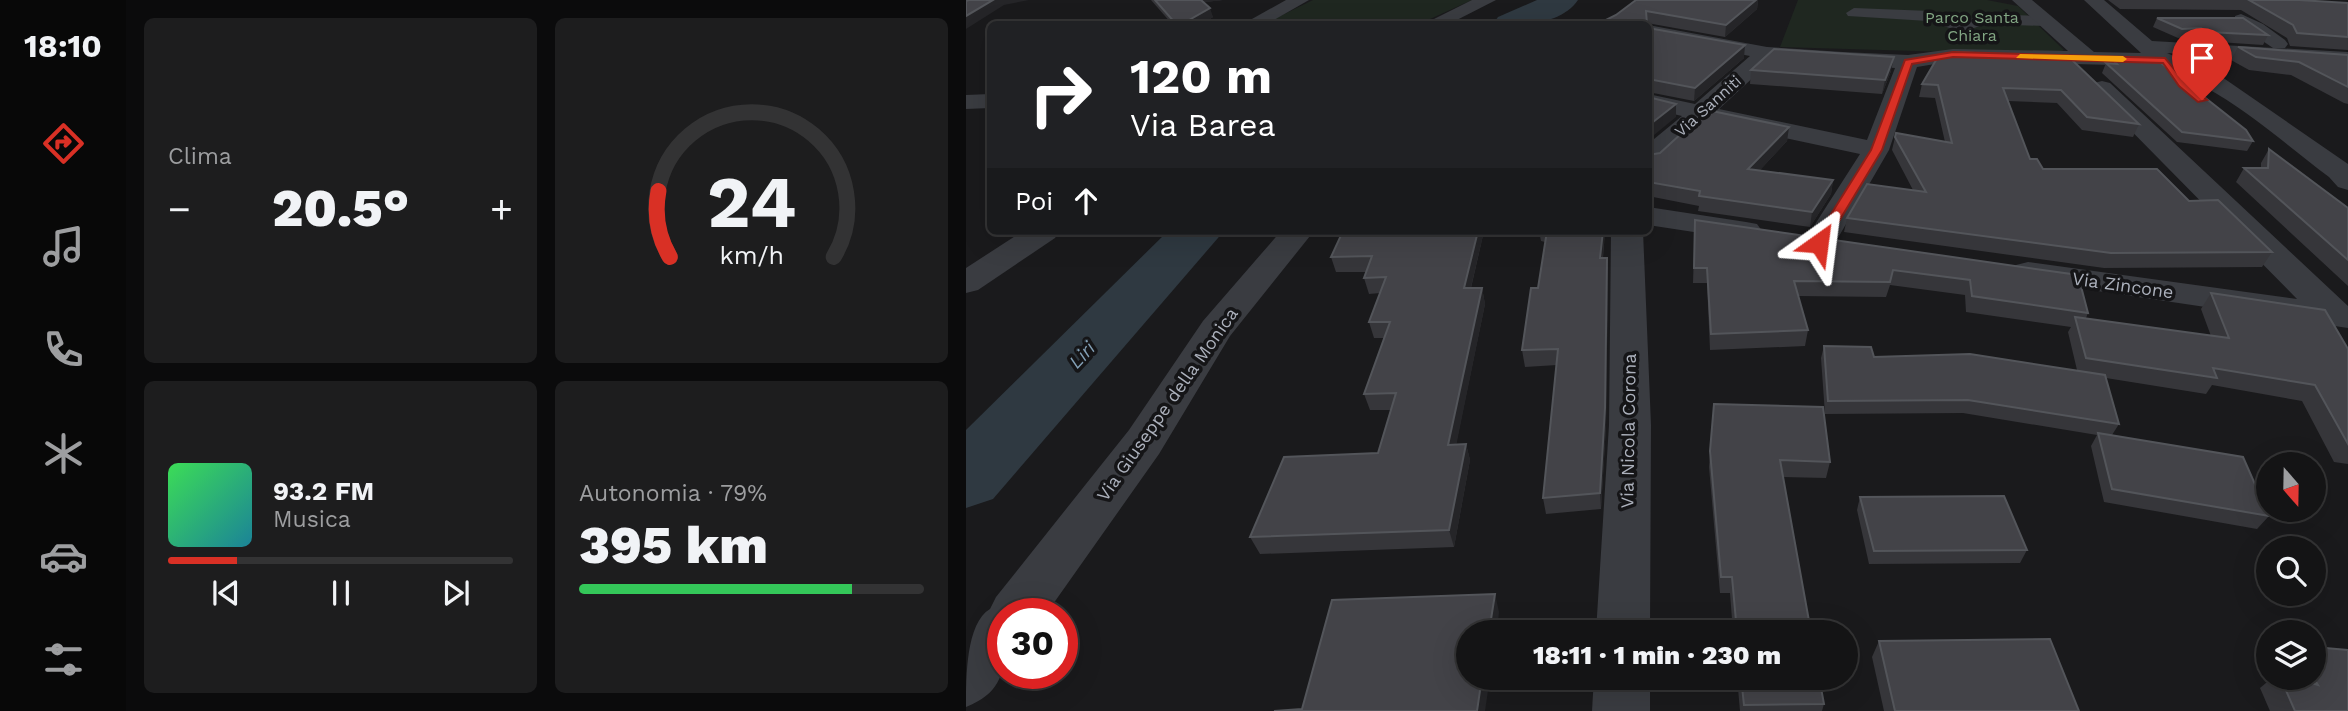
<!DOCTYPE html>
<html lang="it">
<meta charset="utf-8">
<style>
:root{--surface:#141415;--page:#1d1d1e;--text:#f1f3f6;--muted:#9d9ea0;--line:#333334;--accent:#d93025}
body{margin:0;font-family:"Work Sans",sans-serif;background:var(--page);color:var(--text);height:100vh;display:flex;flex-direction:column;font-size:26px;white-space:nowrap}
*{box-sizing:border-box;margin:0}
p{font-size:23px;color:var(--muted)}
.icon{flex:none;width:38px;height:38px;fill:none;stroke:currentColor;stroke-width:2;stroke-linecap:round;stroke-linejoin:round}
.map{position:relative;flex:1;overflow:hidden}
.panel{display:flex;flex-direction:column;gap:18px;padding:18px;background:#0b0b0c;width:840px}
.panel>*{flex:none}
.top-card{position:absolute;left:21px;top:21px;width:665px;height:214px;border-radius:10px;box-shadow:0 7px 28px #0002,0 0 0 2px var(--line);background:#202124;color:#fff;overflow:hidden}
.needle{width:46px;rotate:160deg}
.tools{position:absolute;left:1290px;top:452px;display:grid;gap:14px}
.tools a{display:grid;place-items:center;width:70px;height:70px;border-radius:50%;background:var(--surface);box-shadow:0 7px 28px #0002,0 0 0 2px var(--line);font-size:35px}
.speed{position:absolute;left:21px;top:598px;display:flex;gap:14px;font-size:35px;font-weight:700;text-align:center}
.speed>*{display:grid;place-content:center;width:91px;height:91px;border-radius:50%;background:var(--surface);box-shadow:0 7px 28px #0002,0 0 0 2px var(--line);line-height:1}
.speed .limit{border:10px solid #d22;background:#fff;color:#111}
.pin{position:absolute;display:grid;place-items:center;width:60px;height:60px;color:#fff;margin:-72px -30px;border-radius:50% 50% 50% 0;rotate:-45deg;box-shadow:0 0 7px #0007}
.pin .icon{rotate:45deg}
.me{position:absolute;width:77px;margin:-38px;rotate:31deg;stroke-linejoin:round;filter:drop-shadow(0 0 5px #0008)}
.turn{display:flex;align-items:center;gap:24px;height:147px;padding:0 28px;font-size:32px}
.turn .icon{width:91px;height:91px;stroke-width:2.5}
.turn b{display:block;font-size:49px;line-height:60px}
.then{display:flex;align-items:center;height:66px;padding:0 28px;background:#0003;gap:14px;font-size:26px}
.big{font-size:52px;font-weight:800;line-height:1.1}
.panel .tile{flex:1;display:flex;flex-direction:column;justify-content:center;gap:10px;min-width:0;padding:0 24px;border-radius:10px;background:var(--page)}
.panel .dial{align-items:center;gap:0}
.dial svg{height:182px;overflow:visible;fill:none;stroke:var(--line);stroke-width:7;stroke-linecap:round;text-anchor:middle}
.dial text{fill:var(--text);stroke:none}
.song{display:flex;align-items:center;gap:21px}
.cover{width:84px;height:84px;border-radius:10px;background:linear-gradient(135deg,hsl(130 70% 55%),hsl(190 70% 35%))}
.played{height:7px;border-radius:4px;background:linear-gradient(90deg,var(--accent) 20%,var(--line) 20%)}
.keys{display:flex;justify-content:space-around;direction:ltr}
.heat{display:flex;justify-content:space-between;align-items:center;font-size:38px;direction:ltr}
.charge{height:10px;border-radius:5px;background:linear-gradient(90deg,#34c759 79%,var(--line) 0)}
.panel .tiles{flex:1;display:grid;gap:18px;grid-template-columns:repeat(2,1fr)}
.trip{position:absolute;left:490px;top:620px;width:402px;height:70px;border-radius:35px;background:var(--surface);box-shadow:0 7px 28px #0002,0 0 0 2px var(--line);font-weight:800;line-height:70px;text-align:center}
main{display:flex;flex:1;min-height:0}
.tabs{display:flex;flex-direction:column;width:126px;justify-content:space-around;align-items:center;background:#080808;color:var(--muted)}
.tabs .icon{width:49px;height:49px}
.tabs .active{color:var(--accent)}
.tabs b{font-size:32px;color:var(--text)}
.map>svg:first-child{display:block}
.green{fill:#1f2720}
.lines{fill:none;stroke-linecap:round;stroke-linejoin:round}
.river{fill:#2f3941;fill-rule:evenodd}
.pedestrian{fill:#3a3c41;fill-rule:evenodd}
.minor{fill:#3a3c41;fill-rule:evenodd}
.wall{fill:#36363a}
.shaded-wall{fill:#252528}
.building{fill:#434348;stroke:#53555a;stroke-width:2}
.route{fill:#d93025;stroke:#8d1f18;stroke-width:2}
.slow{fill:#f59e0b}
.labels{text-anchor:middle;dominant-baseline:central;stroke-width:7;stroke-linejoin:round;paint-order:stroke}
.far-park-label{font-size:16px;fill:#83a784;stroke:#151517}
.far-street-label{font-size:16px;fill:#acb1bc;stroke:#151517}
.street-label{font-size:18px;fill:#acb1bc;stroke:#151517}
.water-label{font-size:19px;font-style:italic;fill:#83a0b6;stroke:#151517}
</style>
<main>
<nav class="tabs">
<b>18:10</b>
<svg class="icon active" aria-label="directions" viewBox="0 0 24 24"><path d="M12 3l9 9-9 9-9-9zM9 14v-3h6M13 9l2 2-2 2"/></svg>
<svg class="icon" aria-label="music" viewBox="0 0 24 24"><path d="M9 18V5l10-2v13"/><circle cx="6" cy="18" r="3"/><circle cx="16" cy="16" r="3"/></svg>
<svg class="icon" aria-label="phone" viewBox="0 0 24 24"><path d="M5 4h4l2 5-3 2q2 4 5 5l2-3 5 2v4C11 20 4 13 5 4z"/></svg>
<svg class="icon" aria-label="climate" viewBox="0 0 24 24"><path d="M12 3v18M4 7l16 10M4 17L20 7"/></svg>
<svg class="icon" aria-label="car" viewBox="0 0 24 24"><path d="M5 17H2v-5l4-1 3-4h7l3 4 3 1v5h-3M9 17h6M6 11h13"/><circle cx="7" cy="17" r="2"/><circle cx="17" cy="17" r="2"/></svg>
<svg class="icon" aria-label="filters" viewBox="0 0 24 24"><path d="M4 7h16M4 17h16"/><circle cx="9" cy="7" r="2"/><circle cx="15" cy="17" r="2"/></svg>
</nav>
<section class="panel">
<div class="tiles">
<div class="tile"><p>Clima</p>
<div class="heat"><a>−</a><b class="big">20.5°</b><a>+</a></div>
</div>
<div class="tile dial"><svg viewBox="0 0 100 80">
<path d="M14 69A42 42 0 1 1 86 69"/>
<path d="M14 69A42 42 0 0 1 9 40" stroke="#d93025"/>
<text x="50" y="56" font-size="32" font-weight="700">24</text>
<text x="50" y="72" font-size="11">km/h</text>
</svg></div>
<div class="tile">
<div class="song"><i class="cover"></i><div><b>93.2 FM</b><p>Musica</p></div></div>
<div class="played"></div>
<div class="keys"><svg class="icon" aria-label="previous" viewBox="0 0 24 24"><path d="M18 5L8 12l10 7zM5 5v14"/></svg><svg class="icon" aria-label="pause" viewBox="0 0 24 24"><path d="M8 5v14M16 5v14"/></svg><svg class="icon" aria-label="next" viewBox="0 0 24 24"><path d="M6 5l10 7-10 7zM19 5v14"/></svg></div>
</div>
<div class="tile"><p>Autonomia · 79%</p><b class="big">395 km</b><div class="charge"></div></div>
</div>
</section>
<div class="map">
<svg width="1382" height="711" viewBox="0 0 1382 711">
<rect width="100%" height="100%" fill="#1a1a1c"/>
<g class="green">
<path d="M347,0H506L453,24H298Z"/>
<path d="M832,0H1021L1052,6L1098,50L1084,55L814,47Z"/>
</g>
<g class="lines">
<g class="river">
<path d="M571,0H612C595,25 554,26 527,24L532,17Z"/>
<path d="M202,231H258L27,499L0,508V430Z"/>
</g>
<g class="pedestrian">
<path d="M888,8L964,11L996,22L1018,14L1079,16L1087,21L1079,26L1020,24L996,32L962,21L882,16L880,13Z"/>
<path d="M1275,14L1297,24L1319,40L1322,44L1319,48H1307L1269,22V16Z"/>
</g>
<g class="minor">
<path d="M320,0H343L301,24H277Z"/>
<path d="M506,0H530L483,24H458Z"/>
<path d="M1046,0H1066L1128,52L1175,53L1118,0H1138L1186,41L1382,52V66L1201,53L1256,77L1382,164V190L1372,187L1363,177C1323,147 1283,111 1239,87C1225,78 1199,74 1190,66L987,61L951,67L923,150L869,243L864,250L853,253L842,250L837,243L894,154L740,121L692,165L682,167V144L716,116L682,108V94L729,104L784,56L682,37V25L801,47L877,52L942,55L987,49L1102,51ZM806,60L929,68L901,140L753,109Z"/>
<path d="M1136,81L1144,83L1382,306V328L1050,279L1045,272L1050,265L1062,262L1331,299L1128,93L1124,88L1128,83Z"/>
<path d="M24,94V108L0,109V95Z"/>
<path d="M682,207L780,222L791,224L796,231L791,238L780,240L682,225Z"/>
<path d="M57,231H94L89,238L12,290L0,293V268Z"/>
<path d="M315,231H348L264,336L193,454L80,614H37C37,658 47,688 0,707C0,677 0,623 24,609L30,597L163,430L237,321Z"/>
<path d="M645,231H677L685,425L684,632H630L643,425Z"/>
<path d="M628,677H684V711H626Z"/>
</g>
</g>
<g class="wall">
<path d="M185,0H257L238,2L247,17L236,24H206Z"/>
<path d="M670,0H792L791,9L759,37L681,23L650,15Z"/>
<path d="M1142,0H1333L1382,3V50L1324,46L1321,38L1275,10L1154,9Z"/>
<path d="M1191,18L1302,35L1297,45L1237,41L1231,37L1212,38L1187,27Z"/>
<path d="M682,28L778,58L728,101L682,92Z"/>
<path d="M1272,47L1382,55V104L1378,103L1325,75L1283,70L1265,60Z"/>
<path d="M1104,58L1173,124L1167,137L1116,130L1091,103L1042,101L1064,159L1077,169L1223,201L1306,252L1296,267L1138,268L878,232L881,218L947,190L926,150L930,133L979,142L969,98L953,97L956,84Z"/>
<path d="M1145,58L1287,141L1281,151L1211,142L1136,73L1140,63H1143Z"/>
<path d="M785,70L925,71L916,94L784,84Z"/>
<path d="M823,127L821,141L793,171L867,180L865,194L844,227L732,211L733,206L682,196V155Z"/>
<path d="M1303,149L1382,208V286L1270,182L1278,168H1295V163Z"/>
<path d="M729,220L1112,275L1122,313L1120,318L1245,336L1235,309L1245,293L1382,349V464L1368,462L1336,401L1246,385L1240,394L1140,378L1153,424L1146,435L1303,516L1291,529L1138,502L1125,446L1131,435L997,413L859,414L855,358L858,346L908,357L1111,370L1102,332L1105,327L1000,312L999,295L924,285L920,297L832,296L842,330L839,346L744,350L741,283H727Z"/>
<path d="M377,231H518L505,288H516L519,304L490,444H500L504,460L488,547L294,554L284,537L412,453L425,410H404L398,394L418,338H408L403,322L414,293L403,294L398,278L400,272H370L365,257Z"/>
<path d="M573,231H639L637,258H641L642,274L640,425L635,509L580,514L577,498L591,365L559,367L556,350L572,288L579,242L575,241Z"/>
<path d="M748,404L864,462L860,478L817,477L845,632H767L764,593H754L743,467Z"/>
<path d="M894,497L1061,550L1054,563L903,564L891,510Z"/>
<path d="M913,641L1113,711H918L906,657Z"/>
<path d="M771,677H853L858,704L856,711H774Z"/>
<path d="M1307,677H1348L1382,711H1304L1294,688Z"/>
</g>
<g class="shaded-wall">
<path d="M27,0H63L38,5L0,29V16Z"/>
<path d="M232,0H257L233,3Z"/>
<path d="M790,0H792L791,9L759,37L760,25Z"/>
<path d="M244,8L247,17L236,24H216Z"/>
<path d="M779,45L778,58L728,101L729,88Z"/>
<path d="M928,57L925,71L916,94L919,80Z"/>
<path d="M710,104V117L682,140V126Z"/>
<path d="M823,127L821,141L781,184L782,169Z"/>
<path d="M867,180L865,194L844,227L846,212Z"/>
<path d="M512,231H518L501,304L498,288Z"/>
<path d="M637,231H639L635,274L634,258Z"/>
<path d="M641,258L642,274L640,425L635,509L634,493Z"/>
<path d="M516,288L519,304L487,461L482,445Z"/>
<path d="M500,444L504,460L488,547L483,530Z"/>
<path d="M529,594L533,612L531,632H523Z"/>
<path d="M516,677H524L519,711H511Z"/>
</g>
<g class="building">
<path d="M3,0H27L0,16V1Z"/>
<path d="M189,0H235L244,8L216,24H210Z"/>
<path d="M670,0H790L760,25L680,11L681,24H632L650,15Z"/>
<path d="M1283,0H1333L1382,3V37L1331,33L1327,25Z"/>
<path d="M1191,18H1277L1302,35L1241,32L1235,28L1216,29Z"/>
<path d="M682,28L779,45L729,88L682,79Z"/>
<path d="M1272,47L1382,55V87L1333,62L1290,57Z"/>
<path d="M808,49L928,57L919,80L785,70Z"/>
<path d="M990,52L1104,58L1173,124L1121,117L1095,90L1037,88L1064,159H1071L1077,169H1191L1223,201L1252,200L1306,252L1145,253L881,218L901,184L960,192L929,137L930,133L986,143L972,85L956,84L973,55Z"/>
<path d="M1145,58L1190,59L1280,130L1287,141L1216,132L1140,63L1151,64Z"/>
<path d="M682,97L710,104L682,126Z"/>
<path d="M741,110L823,127L782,169L867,180L846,212L733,196L734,191L682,182V155L694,153Z"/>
<path d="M1303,149L1382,208V260L1278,168H1302Z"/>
<path d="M729,220L1112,275L1122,313L1006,296L1004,280L927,270L924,282L828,281L842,330L745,334L741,268H728Z"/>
<path d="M377,231H512L498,288H516L482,445L500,444L483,530L284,537L318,457L412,453L430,393L398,394L424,322H403L420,277L398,278L406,256L365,257Z"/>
<path d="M581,231H637L634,258H641L639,408L634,493L577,498L592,349L556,350L565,288H572Z"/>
<path d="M1245,293L1359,310L1382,349V444L1349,385L1247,368L1251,378L1120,358L1109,317L1263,338Z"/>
<path d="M858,346L905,347L908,357L1004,354L1139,375L1153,424L1002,400L862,401Z"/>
<path d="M748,404L857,407L864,462L814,460L845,632H771L766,577H755L744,451Z"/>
<path d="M1132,433L1277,457L1303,516L1146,489Z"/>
<path d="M1038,496L1061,550L908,551L894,497Z"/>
<path d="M529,594L523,632H502V677H516L511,711H308L336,709L366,600Z"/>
<path d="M1084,639L1113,711H929L913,641Z"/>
<path d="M1348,647L1382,650V711H1329L1314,677H1326L1352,685L1347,677Z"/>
<path d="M775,677H853L858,704L778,705Z"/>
</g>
<path class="route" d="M987,52L1199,58L1219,82L1241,100L1232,102L1213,86L1197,63L987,57L946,64L916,150L858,246H849L847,243L905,150L939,60Z"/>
<path class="slow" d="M1054,54L1157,56L1161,59L1157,62L1050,58Z"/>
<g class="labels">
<g class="far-park-label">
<text x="1006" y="17">Parco Santa<tspan x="1006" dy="18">Chiara</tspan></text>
</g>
<g class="far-street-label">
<text transform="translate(742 106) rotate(-42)">Via Sanniti</text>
</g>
<g class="street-label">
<text transform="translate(1157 285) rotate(8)">Via Zincone</text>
<text transform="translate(201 404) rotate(-55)">Via Giuseppe della Monica</text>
<text transform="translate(662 431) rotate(-89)">Via Nicola Corona</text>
</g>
<g class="water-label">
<text transform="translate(116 355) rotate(-47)">Liri</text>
</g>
</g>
</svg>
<div class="tools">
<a><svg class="needle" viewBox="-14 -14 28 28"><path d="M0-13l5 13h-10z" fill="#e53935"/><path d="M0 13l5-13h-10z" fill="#9d9ea0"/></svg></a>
<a><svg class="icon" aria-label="search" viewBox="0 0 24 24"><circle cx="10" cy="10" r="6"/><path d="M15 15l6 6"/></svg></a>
<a><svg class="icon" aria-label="layers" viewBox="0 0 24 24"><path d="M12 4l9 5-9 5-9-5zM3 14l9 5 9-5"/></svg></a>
</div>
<div class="speed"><div class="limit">30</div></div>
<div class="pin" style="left:1236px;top:100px;background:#d93025"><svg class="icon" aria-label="arrive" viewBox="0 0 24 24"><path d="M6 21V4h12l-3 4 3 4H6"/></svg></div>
<svg class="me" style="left:853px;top:243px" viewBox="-20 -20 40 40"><path d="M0-17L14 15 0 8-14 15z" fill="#d93025" stroke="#fff" stroke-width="4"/></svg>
<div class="trip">18:11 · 1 min · 230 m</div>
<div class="top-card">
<div class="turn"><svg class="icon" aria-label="right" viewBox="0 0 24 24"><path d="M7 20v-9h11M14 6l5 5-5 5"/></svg><div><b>120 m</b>Via Barea</div></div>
<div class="then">Poi<svg class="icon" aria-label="ahead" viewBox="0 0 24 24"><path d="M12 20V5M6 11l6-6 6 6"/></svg></div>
</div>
</div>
</main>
